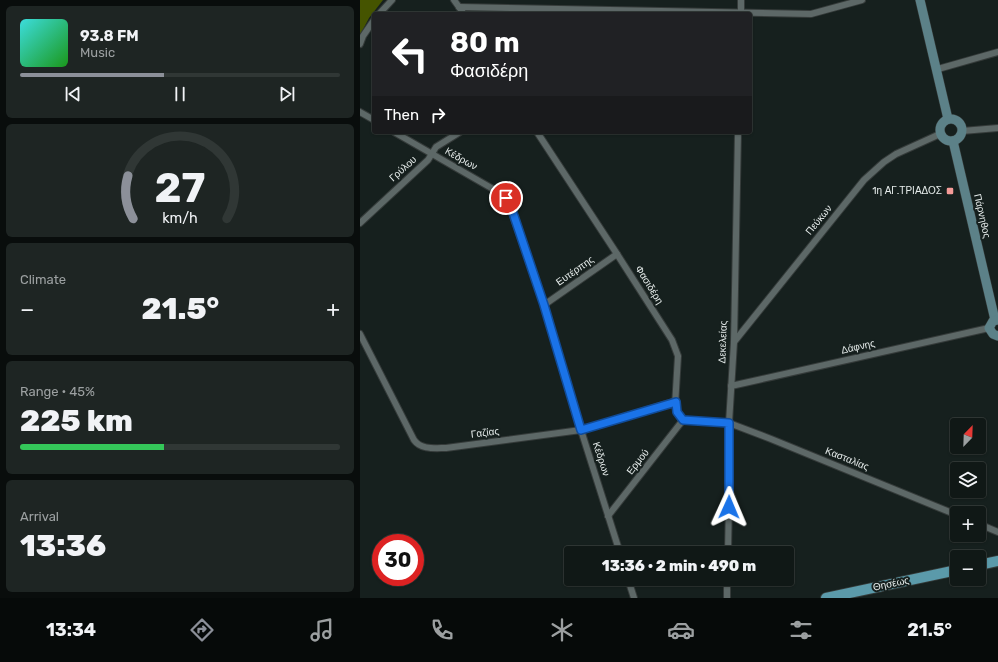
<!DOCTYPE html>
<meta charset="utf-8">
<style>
:root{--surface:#101816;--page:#1e2523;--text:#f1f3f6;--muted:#9ca0a1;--line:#303735;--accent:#8c9099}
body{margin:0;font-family:Rubik,sans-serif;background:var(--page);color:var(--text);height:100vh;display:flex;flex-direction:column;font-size:15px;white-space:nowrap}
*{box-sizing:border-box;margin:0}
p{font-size:13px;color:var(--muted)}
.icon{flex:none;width:22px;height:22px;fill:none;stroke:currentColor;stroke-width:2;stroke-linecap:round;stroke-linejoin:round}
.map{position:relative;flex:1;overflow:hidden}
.panel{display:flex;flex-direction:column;gap:6px;padding:6px;background:#090d0c;width:360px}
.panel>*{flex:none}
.banner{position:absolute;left:12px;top:12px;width:380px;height:122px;border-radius:4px;box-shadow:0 1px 3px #0004,0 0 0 1px var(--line);background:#202124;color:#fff;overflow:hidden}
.needle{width:26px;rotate:23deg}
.tools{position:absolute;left:590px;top:418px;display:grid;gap:8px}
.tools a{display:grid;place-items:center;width:36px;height:36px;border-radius:4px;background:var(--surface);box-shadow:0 1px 3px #0004,0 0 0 1px var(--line);font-size:20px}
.speed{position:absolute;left:12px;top:534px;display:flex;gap:8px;font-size:20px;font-weight:700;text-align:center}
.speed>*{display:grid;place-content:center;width:52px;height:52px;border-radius:50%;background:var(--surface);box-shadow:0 1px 3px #0004,0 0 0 1px var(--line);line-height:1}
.speed .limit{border:6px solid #d22;background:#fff;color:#111}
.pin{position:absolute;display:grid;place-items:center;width:34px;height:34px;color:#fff;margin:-17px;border:2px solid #fff;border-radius:50%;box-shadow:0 1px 4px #0007}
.me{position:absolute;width:44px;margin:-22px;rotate:1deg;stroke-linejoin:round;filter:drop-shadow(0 0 3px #0008)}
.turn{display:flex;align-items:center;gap:14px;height:84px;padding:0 12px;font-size:18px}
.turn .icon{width:52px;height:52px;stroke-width:2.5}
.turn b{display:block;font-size:28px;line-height:34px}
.then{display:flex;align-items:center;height:38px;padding:0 12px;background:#0003;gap:8px;font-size:15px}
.big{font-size:30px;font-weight:800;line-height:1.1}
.panel .widget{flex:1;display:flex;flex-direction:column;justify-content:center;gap:6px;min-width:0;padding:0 14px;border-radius:6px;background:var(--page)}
.panel .dial{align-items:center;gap:0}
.dial svg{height:104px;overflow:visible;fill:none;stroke:var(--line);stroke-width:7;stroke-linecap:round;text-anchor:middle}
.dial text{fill:var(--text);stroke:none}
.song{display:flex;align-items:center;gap:12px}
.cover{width:48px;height:48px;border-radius:6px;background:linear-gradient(135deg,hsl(180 70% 55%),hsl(120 70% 35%))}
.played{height:4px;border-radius:2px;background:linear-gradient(90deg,var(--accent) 45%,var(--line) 45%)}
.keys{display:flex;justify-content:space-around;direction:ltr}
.heat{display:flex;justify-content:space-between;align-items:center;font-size:22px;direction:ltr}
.charge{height:6px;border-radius:3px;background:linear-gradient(90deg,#34c759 45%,var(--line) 0)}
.trip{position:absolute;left:204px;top:546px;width:230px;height:40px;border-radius:4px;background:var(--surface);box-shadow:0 1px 3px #0004,0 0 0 1px var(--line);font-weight:800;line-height:40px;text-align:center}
.tab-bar{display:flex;height:64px;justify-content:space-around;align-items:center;background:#060a09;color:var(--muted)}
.tab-bar .icon{width:28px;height:28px}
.tab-bar .active{color:var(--accent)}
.tab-bar b{font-size:18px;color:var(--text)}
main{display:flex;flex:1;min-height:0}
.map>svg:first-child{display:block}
.forest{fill:#455400}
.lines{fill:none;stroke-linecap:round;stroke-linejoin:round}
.street-casing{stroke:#353b3a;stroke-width:8}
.secondary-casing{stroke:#353b3a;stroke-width:10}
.primary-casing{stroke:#353b3a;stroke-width:12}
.street{stroke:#5d6867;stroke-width:6}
.secondary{stroke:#5c8188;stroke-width:9}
.primary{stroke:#5b9aaa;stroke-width:10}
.route-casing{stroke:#114b97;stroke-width:10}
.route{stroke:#1a73e8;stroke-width:7}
.poi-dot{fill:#f59b98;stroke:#16201e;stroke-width:1.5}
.labels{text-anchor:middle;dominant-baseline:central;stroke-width:4;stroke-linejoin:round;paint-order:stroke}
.street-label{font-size:10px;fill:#e6eceb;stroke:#16201e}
.poi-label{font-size:10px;fill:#e6eceb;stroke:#16201e;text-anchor:end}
</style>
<main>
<section class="panel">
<div class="widget">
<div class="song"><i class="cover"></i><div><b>93.8 FM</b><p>Music</p></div></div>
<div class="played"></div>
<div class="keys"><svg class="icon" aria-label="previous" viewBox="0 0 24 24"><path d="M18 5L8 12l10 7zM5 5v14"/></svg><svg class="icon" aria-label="pause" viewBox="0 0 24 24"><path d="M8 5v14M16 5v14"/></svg><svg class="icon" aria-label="next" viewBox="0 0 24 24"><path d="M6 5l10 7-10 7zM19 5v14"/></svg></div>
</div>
<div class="widget dial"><svg viewBox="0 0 100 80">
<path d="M14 69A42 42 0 1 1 86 69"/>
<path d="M14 69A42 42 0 0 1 10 36" stroke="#8c9099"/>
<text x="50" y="56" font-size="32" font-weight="700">27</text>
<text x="50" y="72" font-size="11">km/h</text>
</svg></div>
<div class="widget"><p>Climate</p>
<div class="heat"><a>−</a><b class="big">21.5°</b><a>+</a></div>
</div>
<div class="widget"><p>Range · 45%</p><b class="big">225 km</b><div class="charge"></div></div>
<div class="widget"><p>Arrival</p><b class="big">13:36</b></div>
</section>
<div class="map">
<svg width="638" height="598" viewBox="0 0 638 598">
<rect width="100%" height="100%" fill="#16201e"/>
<path class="forest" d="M0,0H23L9,18L0,35Z"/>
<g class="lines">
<defs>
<g id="street">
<path d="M94,0L104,14"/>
<path d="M99,7L451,14L502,0"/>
<path d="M19,14L32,0"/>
<path d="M381,14V0"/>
<path d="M0,44L3,36L14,20"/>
<path d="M578,69L638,52"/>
<path d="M0,112L14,120"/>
<path d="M602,131L638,128"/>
<path d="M34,132L140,193L148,201L184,305L221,430L260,553"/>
<path d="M177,132L257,254L312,340L318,356L315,406L319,415L323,420L369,423L411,439L597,515"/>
<path d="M0,223L68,160L76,147L100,132"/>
<path d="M184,305L257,254"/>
<path d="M0,334L54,440C61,450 75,448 86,448L221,430L316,401"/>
<path d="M374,342L504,180L524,162L536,154L580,134"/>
<path d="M371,386L629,328"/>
<path d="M248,516L323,420"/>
<path d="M619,524L638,532"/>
<path d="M368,553L370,447L369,423L374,342L378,132"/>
<path d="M268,579L274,598"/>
<path d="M367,598V579"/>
</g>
<g id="secondary">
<path d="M560,0L588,119"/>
<circle cx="591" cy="130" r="11"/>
<path d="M593,141L635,320"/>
<path d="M638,320L633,321L629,328L633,334L638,336"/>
</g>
<g id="primary">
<path d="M619,565L638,561"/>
<path d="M466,598L597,570"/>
</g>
</defs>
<use href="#street" class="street-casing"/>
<use href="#secondary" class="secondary-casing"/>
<use href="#primary" class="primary-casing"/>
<use href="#street" class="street"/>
<use href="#secondary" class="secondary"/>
<use href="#primary" class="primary"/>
</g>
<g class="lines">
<defs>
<path id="route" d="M146,198L151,207L184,305L221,430L316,402L317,412L323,420L369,423V507"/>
</defs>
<use href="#route" class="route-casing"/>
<use href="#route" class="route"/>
</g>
<rect class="poi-dot" x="586" y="187" width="8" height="8" rx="2"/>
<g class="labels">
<g class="street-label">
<text transform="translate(101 159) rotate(29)">Κέδρων</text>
<text transform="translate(43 169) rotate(-42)">Γρύλου</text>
<text transform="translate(622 216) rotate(77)">Πάρνηθος</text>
<text transform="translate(459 220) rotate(-51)">Πεύκων</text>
<text transform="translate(215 271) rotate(-35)">Ευτέρπης</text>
<text transform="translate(289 285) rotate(58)">Φασιδέρη</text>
<text transform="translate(363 342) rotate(-88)">Δεκελείας</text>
<text transform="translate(498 347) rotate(-13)">Δάφνης</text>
<text transform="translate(125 433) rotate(-7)">Γαζίας</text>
<text transform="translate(241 459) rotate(72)">Κέδρων</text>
<text transform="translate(487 459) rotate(22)">Κασταλίας</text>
<text transform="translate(278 462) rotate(-52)">Ερμού</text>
<text transform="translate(531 584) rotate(-12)">Θησέως</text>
</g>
<g class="poi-label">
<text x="582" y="191">1η ΑΓ.ΤΡΙΑΔΟΣ</text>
</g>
</g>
</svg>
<div class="tools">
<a><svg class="needle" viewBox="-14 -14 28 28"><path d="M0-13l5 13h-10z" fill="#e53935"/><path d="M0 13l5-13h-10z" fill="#9ca0a1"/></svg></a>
<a><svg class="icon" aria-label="layers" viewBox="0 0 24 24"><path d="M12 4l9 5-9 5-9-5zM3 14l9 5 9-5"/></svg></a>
<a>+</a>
<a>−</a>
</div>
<div class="speed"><div class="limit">30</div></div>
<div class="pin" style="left:146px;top:198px;background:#d93025"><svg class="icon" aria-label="arrive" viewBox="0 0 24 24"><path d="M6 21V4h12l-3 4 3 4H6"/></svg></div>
<svg class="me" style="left:369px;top:507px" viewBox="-20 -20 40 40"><path d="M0-17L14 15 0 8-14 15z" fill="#1a73e8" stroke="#fff" stroke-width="4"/></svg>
<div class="trip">13:36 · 2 min · 490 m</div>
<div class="banner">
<div class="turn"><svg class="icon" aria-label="left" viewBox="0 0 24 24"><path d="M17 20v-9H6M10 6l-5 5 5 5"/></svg><div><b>80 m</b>Φασιδέρη</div></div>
<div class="then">Then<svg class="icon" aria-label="right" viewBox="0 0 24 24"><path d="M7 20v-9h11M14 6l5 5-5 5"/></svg></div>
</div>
</div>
</main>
<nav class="tab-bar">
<b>13:34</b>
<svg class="icon active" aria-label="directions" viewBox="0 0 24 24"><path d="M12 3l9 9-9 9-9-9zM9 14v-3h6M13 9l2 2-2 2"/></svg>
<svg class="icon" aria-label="music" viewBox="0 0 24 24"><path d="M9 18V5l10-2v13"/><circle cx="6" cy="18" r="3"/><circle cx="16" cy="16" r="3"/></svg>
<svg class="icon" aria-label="phone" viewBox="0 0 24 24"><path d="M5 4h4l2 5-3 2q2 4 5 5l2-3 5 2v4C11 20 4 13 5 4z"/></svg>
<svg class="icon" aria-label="climate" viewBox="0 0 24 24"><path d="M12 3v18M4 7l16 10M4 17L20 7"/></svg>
<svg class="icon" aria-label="car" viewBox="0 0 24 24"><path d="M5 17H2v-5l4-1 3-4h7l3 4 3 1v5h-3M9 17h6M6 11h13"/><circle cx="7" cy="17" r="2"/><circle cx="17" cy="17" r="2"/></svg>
<svg class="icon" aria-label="filters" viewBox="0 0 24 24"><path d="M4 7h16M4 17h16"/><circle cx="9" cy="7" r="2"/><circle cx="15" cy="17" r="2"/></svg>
<b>21.5°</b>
</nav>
